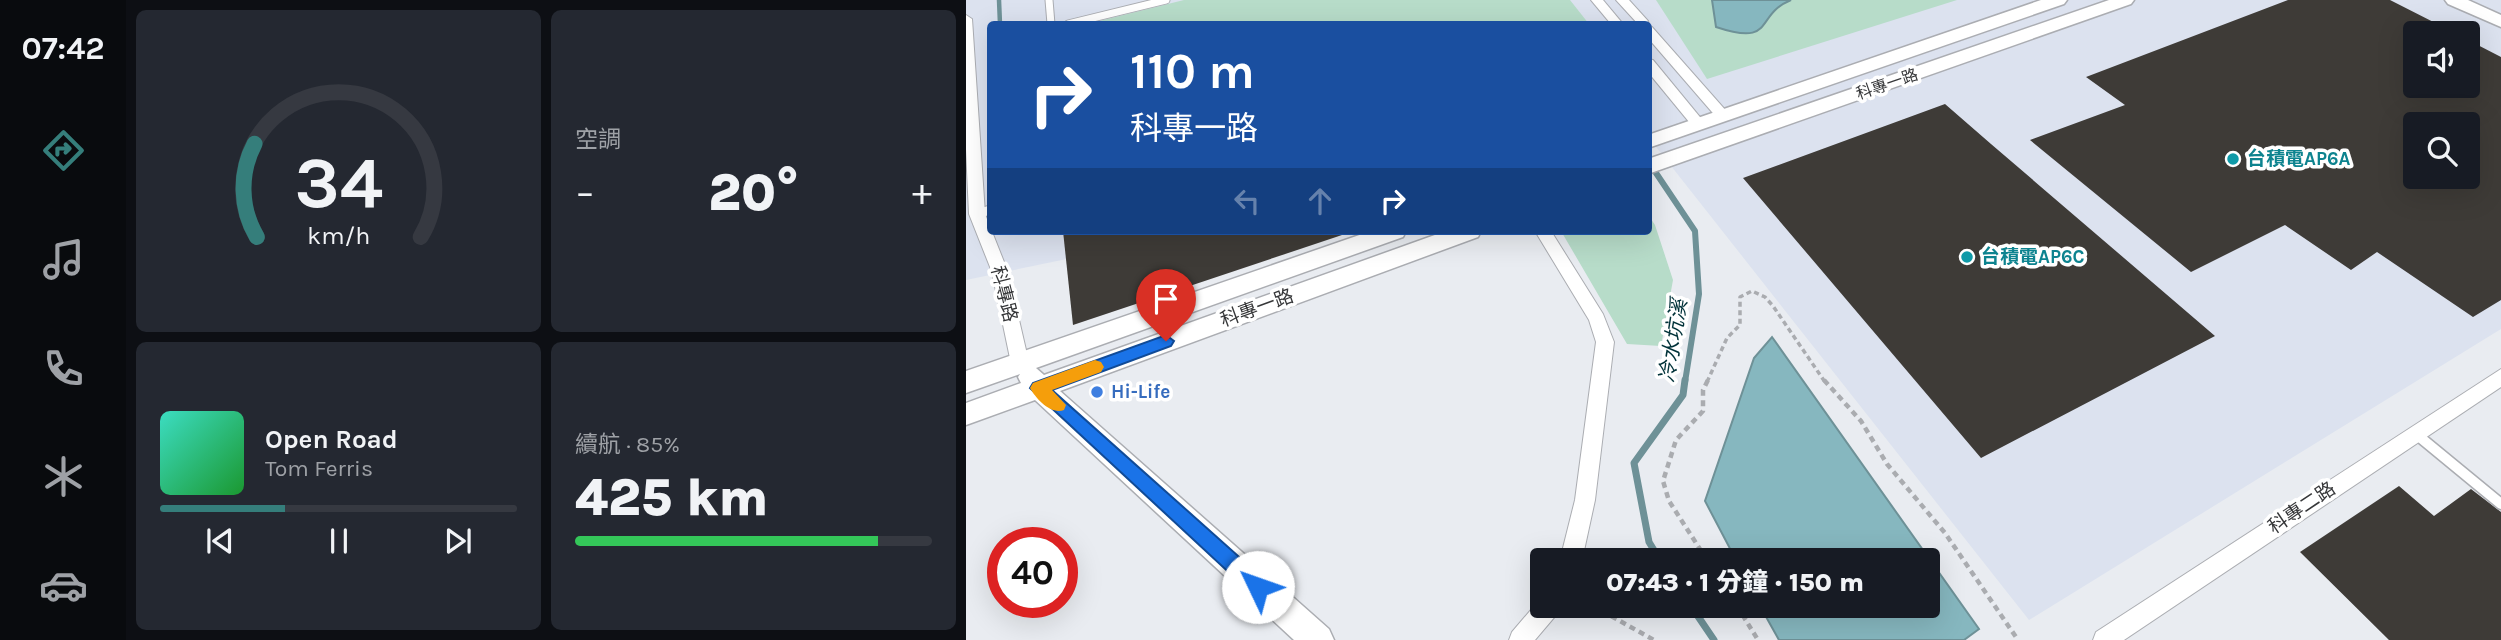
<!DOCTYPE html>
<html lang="zh-TW">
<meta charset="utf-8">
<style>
:root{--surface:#171b24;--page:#242831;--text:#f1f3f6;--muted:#9ea1a6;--line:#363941;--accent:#357e7b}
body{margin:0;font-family:Karla,"Noto Sans TC",sans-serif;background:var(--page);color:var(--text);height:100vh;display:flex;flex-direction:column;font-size:26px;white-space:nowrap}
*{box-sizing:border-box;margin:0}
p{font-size:23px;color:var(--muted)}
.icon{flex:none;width:38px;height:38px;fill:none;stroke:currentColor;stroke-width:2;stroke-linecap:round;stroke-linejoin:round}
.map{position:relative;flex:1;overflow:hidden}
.sheet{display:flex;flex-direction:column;gap:10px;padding:10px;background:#0d0f14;width:840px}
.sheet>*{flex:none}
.guide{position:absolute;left:21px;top:21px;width:665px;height:214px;border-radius:7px;box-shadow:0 7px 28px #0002;background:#1a4fa0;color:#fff;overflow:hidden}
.fabs{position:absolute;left:1437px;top:21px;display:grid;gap:14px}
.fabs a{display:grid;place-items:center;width:77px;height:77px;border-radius:7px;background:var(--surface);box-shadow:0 7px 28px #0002;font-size:35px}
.speed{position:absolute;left:21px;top:527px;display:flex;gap:14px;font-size:35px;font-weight:700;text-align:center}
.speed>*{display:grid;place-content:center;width:91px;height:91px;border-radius:50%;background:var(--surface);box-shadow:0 7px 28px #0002;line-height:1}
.speed .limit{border:10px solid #d22;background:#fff;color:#111}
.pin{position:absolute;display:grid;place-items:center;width:60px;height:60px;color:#fff;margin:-72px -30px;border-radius:50% 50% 50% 0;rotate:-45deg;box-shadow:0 0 7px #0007}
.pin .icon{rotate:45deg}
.me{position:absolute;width:77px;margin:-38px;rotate:312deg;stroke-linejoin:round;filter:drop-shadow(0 0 5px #0008)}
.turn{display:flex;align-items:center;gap:24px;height:147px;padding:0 28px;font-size:32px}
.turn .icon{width:91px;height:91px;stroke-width:2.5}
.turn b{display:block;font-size:49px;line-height:60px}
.lanes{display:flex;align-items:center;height:66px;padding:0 28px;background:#0003;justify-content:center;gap:35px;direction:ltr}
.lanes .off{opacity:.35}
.big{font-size:52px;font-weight:800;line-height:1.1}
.sheet .card{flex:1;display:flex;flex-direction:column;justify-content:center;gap:10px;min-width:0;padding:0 24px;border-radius:10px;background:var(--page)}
.sheet .dial{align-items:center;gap:0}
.dial svg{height:182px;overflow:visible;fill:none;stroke:var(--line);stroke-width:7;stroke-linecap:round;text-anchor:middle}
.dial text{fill:var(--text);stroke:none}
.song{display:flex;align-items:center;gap:21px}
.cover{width:84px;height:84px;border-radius:10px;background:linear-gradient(135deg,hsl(170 70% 55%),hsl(130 70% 35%))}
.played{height:7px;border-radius:4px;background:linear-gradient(90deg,var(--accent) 35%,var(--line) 35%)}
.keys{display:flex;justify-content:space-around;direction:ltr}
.heat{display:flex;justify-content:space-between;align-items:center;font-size:38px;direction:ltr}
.charge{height:10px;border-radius:5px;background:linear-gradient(90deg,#34c759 85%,var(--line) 0)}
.sheet .tiles{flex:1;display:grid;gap:10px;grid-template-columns:repeat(2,1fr)}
.trip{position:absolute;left:564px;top:548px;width:410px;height:70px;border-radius:7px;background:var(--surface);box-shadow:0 7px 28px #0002;font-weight:800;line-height:70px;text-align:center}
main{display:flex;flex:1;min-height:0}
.tabs{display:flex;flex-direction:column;width:126px;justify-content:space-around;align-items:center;background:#090b0e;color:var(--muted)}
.tabs .icon{width:49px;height:49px}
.tabs .current{color:var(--accent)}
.tabs b{font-size:32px;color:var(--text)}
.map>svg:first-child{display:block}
.built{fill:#dce2ef;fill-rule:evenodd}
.green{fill:#b7dcc9}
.water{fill:#86b7bf;stroke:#6e9197;stroke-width:2}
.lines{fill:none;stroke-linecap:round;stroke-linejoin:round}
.stream-far2{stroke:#6e9197;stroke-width:4.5}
.stream-far1{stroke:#6e9197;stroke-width:6}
.stream{stroke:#6e9197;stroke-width:7}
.building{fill:#3e3b37;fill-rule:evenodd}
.lane-far2-casing{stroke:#abadb2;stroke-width:9}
.lane-far1-casing{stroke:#abadb2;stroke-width:11}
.lane-casing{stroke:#abadb2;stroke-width:13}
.street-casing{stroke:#abadb2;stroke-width:2}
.secondary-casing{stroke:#abadb2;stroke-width:3}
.path-far1{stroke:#aaacb0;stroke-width:3.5;stroke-dasharray:5 3.5;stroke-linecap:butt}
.path{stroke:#aaacb0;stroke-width:4.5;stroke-dasharray:6 4.5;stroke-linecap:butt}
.lane-far2{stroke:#fff;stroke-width:7}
.lane-far1{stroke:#fff;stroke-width:9}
.lane{stroke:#fff;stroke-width:10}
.street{fill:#fff;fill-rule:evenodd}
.secondary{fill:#fff;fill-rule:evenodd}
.route{fill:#1a73e8;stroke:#114b97;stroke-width:2}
.slow{fill:#f59e0b}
.culture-dot{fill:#0f9aa8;stroke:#fff;stroke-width:2.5}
.shop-dot{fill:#3f7fe0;stroke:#fff;stroke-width:2.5}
.labels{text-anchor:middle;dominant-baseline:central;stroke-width:7;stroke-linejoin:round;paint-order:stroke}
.far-street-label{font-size:16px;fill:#363739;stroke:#fff}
.culture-label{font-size:19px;font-weight:bold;fill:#0d838f;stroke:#fff;text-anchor:start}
.street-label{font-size:19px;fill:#363739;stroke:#fff}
.shop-label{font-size:19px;font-weight:bold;fill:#366cbe;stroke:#fff;text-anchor:start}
.water-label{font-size:21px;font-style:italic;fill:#003239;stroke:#fff}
</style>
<main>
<nav class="tabs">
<b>07:42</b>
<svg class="icon current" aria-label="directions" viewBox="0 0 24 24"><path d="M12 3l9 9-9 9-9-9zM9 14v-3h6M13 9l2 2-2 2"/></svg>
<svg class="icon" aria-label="music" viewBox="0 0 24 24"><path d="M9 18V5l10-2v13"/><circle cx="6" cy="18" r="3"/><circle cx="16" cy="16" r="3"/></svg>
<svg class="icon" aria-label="phone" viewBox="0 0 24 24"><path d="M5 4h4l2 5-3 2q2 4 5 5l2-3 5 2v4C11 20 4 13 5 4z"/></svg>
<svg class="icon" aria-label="climate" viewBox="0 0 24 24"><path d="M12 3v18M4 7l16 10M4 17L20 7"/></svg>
<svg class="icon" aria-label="car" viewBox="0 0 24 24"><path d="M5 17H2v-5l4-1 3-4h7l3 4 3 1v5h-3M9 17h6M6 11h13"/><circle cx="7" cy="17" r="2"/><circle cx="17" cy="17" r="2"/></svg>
</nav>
<section class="sheet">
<div class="tiles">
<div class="card dial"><svg viewBox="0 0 100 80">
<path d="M14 69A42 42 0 1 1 86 69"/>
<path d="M14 69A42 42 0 0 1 13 28" stroke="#357e7b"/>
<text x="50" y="56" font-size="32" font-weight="700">34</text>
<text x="50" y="72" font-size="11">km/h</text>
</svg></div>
<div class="card"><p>空調</p>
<div class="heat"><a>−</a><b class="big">20°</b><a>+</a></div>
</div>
<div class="card">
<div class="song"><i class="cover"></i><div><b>Open Road</b><p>Tom Ferris</p></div></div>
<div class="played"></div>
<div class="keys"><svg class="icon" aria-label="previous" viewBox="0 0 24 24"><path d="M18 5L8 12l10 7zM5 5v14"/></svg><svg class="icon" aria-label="pause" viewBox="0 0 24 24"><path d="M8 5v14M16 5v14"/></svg><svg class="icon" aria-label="next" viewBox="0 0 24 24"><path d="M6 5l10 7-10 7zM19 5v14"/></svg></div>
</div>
<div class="card"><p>續航 · 85%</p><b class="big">425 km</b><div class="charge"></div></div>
</div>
</section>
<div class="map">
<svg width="1535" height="640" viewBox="0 0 1535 640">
<rect width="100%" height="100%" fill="#e9ecf1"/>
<path class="built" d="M0,0H1535V329L1063,620L683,138L682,24H24V231H235L0,280ZM1449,33H1502V86H1449ZM1449,124H1502V177H1449Z"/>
<g class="green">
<path d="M218,0H604L623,24H129V22Z"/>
<path d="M690,0H991L741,79Z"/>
<path d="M683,216L689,225L707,280L695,346L661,344L595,231H682Z"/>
</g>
<g class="water">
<path d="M746,0H825C788,15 810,47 750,27Z"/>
<path d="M806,337L1013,629L998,640H813L794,606H961V560H770L739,501L788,358Z"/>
</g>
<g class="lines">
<g class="stream-far2">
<path d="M33,0L34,24"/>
<path d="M686,167L689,171"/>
</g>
<path class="stream-far1" d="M688,170L729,231L733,294L719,382"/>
<g class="stream">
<path d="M694,560L683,542L668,463L717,395L719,380"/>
<path d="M725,606L748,640"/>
</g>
</g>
<g class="building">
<path d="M1322,0H1424L1489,33H1449V86H1502V40L1535,57V300L1507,317L1411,252L1385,270L1319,225L1225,272L1064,140L1159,105L1120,77ZM1449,124H1502V177H1449Z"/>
<path d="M979,104L1025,144L1249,336L1015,458L777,178Z"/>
<path d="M97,231H378L379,234L107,325Z"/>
<path d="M1433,486L1468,516L1505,489L1535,512V640H1423L1334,552Z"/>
</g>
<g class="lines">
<defs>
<g id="lane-far2">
<path d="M83,0L85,24"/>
<path d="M102,24L200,0"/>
</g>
<path id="lane-far1" d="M11,214L24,210"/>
<path id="lane" d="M1450,434L1535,504"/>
<g id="street">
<path d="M625,0H637L657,24H645Z"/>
<path d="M650,0H663L682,21L683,26L686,27L762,113V119H752L682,38V24H672Z"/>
<path d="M0,15L6,19L19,214L42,272L63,363L60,368L54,370L48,368L45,363L26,272L3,214L0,149Z"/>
<path d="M682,59L687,60L738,122V128H728L682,72Z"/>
<path d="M569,231H585L637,314L648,342L629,500L616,560H594L609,500L630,342L623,320Z"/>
<path d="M1535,369V387L1158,640H1127L1130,632Z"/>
<path d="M575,598L576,606H594L591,614L569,640H543L546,632Z"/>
</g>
<g id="secondary">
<path d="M1075,0H1101L1098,4L682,148V135Z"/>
<path d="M1143,0H1168L1165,4L682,174V159Z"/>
<path d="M1479,0H1502L1535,15V27L1482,4Z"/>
<path d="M405,231H440L437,237L70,368L78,375L480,231H515L512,237L94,391L363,629L368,640H328L69,400L0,425V403L55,383L52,377L54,374L0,393V371Z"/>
</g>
</defs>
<use href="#lane-far2" class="lane-far2-casing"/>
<use href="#lane-far1" class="lane-far1-casing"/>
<use href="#lane" class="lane-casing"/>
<use href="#street" class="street-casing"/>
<use href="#secondary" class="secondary-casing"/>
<path class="path-far1" d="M741,382L761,338L774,325V297L786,291L799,297L807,306L859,382"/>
<g class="path">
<path d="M858,380L895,421L921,464L979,533L1052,640"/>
<path d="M741,560L703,501L697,481L710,440L737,411V390L742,380"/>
<path d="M627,606L688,640"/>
<path d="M771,606L792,640"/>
</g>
<use href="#lane-far2" class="lane-far2"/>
<use href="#lane-far1" class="lane-far1"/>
<use href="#lane" class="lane"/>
<use href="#street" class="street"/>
<use href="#secondary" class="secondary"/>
</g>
<path class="route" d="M200,335L208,341L205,346L86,390L299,580L302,587L299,593L292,596L285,593L64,388L67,383Z"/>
<path class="slow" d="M129,360L135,362L138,367L135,372L86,390L100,405L98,410C85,415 70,399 64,388L67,383Z"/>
<g class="culture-dot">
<circle cx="1267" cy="159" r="7"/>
<circle cx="1001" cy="257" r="7"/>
</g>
<circle class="shop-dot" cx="131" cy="392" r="7"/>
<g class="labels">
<g class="far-street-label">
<text transform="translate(921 84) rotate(-19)">科專一路</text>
</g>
<g class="culture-label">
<text x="1281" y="159">台積電AP6A</text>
<text x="1015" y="257">台積電AP6C</text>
</g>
<g class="street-label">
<text transform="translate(38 294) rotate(76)">科專路</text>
<text transform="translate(291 308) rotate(-20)">科專一路</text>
<text transform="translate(1336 508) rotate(-34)">科專二路</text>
</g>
<g class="shop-label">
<text x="145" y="392">Hi-Life</text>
</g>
<g class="water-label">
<text transform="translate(707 341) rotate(-81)">冷水坑溪</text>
</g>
</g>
</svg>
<div class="fabs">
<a><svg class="icon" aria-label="sound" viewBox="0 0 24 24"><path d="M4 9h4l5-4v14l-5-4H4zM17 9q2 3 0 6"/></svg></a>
<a><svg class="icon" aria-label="search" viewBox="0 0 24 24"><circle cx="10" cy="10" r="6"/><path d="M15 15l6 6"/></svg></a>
</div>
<div class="speed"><div class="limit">40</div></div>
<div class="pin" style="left:200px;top:341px;background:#d93025"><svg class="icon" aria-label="arrive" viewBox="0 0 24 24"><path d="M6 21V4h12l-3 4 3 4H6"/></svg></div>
<svg class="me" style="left:292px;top:587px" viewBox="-20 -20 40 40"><circle r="19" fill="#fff"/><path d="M0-13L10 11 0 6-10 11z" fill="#1a73e8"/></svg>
<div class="trip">07:43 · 1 分鐘 · 150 m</div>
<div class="guide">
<div class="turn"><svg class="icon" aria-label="right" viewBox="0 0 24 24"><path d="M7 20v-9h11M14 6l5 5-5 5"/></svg><div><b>110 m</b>科專一路</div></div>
<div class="lanes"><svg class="icon off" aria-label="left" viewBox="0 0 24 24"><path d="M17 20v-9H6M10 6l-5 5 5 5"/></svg><svg class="icon off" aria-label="ahead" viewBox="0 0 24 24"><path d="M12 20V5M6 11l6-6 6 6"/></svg><svg class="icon" aria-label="right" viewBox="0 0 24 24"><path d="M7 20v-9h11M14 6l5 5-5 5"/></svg></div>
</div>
</div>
</main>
